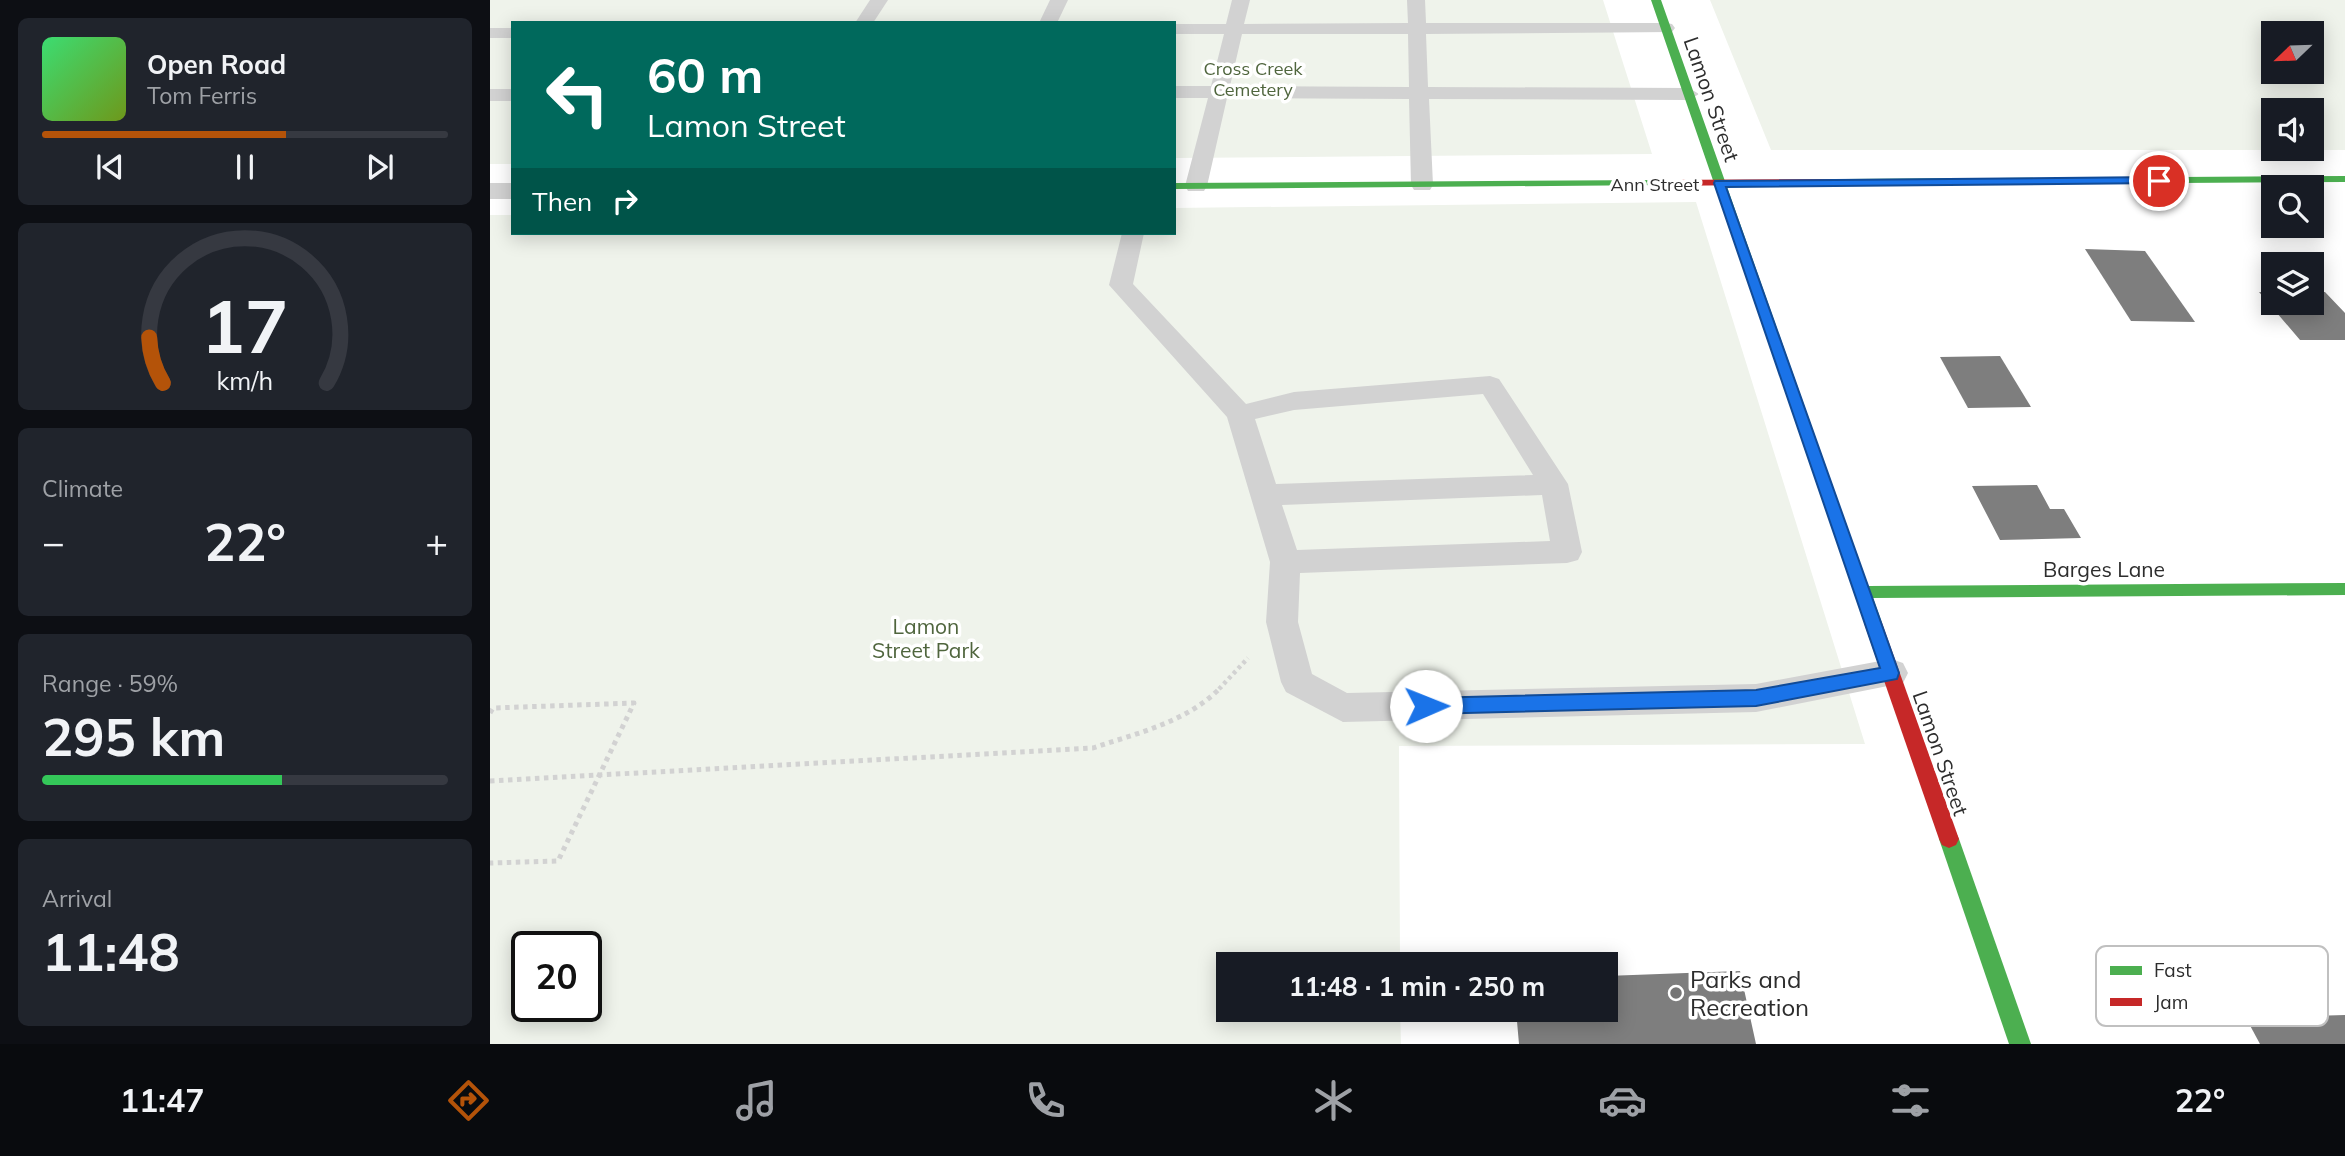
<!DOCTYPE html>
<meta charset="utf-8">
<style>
:root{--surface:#171b24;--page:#20242c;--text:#f1f3f6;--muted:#9ea1a6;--line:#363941;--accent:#b45309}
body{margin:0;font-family:Mulish,sans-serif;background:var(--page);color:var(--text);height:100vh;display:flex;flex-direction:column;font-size:26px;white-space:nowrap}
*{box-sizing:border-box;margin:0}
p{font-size:23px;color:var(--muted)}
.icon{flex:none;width:38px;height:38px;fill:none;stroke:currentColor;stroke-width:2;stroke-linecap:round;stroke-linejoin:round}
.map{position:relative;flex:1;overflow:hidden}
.details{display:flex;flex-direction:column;gap:18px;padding:18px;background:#0d0f14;width:490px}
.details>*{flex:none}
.guide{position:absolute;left:21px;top:21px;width:665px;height:214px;border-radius:0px;box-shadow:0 4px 18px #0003;background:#00695c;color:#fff;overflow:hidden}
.needle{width:46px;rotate:247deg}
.tools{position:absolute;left:1771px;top:21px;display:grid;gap:14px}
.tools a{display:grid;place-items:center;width:63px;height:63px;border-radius:0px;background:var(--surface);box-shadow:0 4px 18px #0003;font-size:35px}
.speed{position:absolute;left:21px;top:931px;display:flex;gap:14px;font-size:35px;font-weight:700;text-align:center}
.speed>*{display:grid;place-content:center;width:91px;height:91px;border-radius:50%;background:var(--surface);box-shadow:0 4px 18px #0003;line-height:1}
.speed .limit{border:4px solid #111;border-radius:10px;background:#fff;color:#111}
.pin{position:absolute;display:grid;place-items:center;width:60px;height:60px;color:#fff;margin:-30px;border:4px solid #fff;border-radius:50%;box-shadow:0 2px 7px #0007}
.me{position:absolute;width:77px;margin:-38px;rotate:89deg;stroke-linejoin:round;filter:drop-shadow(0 0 5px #0008)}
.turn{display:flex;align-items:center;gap:24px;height:147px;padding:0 21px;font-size:32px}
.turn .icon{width:91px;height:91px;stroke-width:2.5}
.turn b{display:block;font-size:49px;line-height:60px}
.then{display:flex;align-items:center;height:66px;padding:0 21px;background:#0003;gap:14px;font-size:26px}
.big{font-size:52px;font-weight:700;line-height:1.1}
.details .card{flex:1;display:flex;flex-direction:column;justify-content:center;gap:10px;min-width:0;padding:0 24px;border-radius:10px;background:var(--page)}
.details .dial{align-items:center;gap:0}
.dial svg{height:182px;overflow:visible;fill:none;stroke:var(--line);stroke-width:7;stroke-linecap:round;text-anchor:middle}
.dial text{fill:var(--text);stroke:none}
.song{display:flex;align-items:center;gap:21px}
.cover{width:84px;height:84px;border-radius:10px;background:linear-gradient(135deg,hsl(140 70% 55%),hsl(80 70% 35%))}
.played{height:7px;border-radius:4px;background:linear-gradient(90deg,var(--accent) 60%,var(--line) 60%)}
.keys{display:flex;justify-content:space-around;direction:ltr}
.heat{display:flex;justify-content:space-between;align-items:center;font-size:38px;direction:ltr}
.charge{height:10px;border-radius:5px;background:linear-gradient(90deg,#34c759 59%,var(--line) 0)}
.trip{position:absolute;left:726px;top:952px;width:402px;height:70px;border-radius:0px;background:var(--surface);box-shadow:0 4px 18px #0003;font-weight:700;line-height:70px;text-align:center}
.dock{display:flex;height:112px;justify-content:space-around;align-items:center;background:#090b0e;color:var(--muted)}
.dock .icon{width:49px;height:49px}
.dock .active{color:var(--accent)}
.dock b{font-size:32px;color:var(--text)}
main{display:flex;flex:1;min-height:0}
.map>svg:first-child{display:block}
.green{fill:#eff3eb;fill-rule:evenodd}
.building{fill:#7e7e7e}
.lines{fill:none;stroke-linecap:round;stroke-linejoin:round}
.path-far1{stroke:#d2d2d2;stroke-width:4.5;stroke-dasharray:3.5 3.5;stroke-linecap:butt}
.path{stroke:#d2d2d2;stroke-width:5;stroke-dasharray:4.5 4.5;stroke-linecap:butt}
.lane{fill:#d2d2d2;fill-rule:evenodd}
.street{fill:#d2d2d2;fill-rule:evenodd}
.fast{fill:#4caf50;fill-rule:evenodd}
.jam{fill:#c62828;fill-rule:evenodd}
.route{fill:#1a73e8;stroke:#114b97;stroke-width:2}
.poi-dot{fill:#767676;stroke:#fff;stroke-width:2.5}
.labels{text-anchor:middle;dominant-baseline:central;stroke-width:7;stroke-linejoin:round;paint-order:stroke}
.far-park-label{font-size:18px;fill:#4f653d;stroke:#fff}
.far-street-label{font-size:18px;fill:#2d2d2d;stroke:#fff}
.street-label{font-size:21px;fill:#2d2d2d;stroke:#fff}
.park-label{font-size:21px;fill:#4f653d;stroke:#fff}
.near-poi-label{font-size:24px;fill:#2d2d2d;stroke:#fff;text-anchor:start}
.key{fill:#fff;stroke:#c0c0c0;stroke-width:2}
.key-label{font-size:19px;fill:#2d2d2d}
</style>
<main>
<section class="details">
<div class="card">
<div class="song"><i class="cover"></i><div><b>Open Road</b><p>Tom Ferris</p></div></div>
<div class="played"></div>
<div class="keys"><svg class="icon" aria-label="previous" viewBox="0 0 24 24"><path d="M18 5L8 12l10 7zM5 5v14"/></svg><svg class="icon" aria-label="pause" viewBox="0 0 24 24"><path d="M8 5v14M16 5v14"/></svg><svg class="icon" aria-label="next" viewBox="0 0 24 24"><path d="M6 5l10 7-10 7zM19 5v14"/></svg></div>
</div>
<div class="card dial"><svg viewBox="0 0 100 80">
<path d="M14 69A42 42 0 1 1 86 69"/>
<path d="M14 69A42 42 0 0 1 8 49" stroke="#b45309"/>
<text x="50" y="56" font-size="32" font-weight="700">17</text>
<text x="50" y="72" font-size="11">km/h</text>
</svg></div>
<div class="card"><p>Climate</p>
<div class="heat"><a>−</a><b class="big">22°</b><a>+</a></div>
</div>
<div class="card"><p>Range · 59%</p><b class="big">295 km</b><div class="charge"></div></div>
<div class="card"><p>Arrival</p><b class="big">11:48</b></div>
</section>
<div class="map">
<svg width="1855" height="1044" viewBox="0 0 1855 1044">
<rect width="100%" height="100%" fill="#fff"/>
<g class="green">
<path d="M0,0H1113L1162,154L684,158V23H23V164H0Z"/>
<path d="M1220,0H1855V150H1281ZM1822,33V72H1783V33ZM1822,110V149H1783V110Z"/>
<path d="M1206,202L1375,744L909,746L910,964H738V1010H910L911,1044H0V215H23V233H684V208ZM37,947H96V1006H37Z"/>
</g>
<g class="building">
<path d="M1595,249L1655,251L1705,322L1641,321Z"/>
<path d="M1769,292H1783V303H1822V292H1835L1855,313V340H1810Z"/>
<path d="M1510,356L1541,407L1478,408L1450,357Z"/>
<path d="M1547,485L1560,509H1574L1591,538L1510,540L1482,486Z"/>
<path d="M1250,971L1266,1044H1029L1026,1010H1116V976Z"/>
<path d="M1855,1015V1044H1770L1756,1018Z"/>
</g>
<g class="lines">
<path class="path-far1" d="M729,689L758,658"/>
<g class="path">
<path d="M0,713L3,708L144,703L68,861L0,863"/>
<path d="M0,781L603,748C647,733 698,722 731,687"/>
</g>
<g class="lane">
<path d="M380,0H398L383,23H365Z"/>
<path d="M560,0H578L567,23H549Z"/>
<path d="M742,0H760L754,24L918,23L917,0H935L936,23H1176L1182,24L1185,28L1182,32L936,34L938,87L1199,88L1209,94L1199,100L939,99L943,185L940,190H924L921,185L919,99L737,98L717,186L714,191H698L695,186L718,98H684V86H721L734,34H684V24H736ZM752,34H918L919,87L740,86Z"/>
<rect x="0" y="28" width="23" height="10"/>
<rect x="0" y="89" width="23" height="12"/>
<path d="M632,233H654L643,284L756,404L804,392L1000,376L1009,379L1078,484L1092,552L1088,560L1077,563L810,573L808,622L822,674L857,693L1266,684L1401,659L1413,663L1418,673L1413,683L1266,712L853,722L796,692L791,682L776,622L780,562L737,417L619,285ZM993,394L1043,475L786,484L765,419L804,410ZM1052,495L1060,541L807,550L792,505Z"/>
</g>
<rect class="street" x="0" y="183" width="23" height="16"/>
<g class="fast">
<path d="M1161,0H1171L1378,586L1855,583V595L1383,598L1392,623L1389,628L1383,630L1377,628Z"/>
<path d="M1855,176V182L1356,185L1350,182L1356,179Z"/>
<path d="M1168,180L1174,183L1172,185L684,189V183Z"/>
<path d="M1459,830L1466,833L1469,839L1541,1044H1519L1449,839L1452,833Z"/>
</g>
<g class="jam">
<path d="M1356,179L1360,180V184L1168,186L1162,183L1168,180Z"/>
<path d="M1383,616L1389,618L1392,623L1469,839L1466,845L1459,848L1452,845L1449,839L1374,623L1377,618Z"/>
</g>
</g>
<path class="route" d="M1669,177L1673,178V183L1236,187L1409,673L1407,679L1266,706L936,714L929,712L926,706L929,701L936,698L1266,690L1390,668L1224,183L1225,181Z"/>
<circle class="poi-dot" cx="1186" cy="993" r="7"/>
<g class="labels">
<g class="far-park-label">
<text x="763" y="68">Cross Creek<tspan x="763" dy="21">Cemetery</tspan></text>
</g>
<g class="far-street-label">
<text x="1165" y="184">Ann Street</text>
</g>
<g class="street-label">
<text transform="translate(1222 99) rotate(71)">Lamon Street</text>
<text x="1614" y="569">Barges Lane</text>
<text transform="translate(1451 753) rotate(71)">Lamon Street</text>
</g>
<g class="park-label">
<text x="436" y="626">Lamon<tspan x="436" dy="24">Street Park</tspan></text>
</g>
<g class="near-poi-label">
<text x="1200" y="979">Parks and<tspan x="1200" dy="28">Recreation</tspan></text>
</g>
</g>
<rect x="1606" y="946" width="232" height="80" rx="10" class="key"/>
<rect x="1620" y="966" width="32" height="9" fill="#4caf50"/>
<rect x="1620" y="998" width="32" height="8" fill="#c62828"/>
<g class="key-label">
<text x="1664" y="977">Fast</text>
<text x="1664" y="1009">Jam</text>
</g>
</svg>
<div class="tools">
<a><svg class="needle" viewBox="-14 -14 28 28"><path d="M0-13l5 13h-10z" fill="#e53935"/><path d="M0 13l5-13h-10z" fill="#9ea1a6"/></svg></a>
<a><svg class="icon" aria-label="sound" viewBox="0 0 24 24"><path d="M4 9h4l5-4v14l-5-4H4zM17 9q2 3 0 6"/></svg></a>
<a><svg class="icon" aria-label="search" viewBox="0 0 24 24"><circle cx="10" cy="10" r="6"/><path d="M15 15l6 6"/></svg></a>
<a><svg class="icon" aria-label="layers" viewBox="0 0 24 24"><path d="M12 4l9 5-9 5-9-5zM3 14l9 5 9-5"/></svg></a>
</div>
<div class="speed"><div class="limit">20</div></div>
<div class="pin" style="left:1669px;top:181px;background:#d93025"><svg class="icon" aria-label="arrive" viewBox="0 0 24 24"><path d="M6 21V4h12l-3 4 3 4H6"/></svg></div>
<svg class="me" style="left:936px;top:706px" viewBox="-20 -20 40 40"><circle r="19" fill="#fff"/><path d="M0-13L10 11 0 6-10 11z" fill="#1a73e8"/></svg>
<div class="trip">11:48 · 1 min · 250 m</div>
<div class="guide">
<div class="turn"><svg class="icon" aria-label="left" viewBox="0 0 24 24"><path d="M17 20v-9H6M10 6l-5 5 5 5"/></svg><div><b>60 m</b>Lamon Street</div></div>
<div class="then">Then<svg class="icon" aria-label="right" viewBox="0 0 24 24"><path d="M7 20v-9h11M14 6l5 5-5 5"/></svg></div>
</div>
</div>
</main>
<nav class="dock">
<b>11:47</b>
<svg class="icon active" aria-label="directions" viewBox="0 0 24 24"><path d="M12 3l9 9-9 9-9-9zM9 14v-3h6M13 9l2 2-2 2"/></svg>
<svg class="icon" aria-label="music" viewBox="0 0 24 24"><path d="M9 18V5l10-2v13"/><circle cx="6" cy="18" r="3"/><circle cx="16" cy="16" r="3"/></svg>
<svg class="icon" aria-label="phone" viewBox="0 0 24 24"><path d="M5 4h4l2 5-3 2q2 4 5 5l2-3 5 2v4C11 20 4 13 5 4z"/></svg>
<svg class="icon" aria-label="climate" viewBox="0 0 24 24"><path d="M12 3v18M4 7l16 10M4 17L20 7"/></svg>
<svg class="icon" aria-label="car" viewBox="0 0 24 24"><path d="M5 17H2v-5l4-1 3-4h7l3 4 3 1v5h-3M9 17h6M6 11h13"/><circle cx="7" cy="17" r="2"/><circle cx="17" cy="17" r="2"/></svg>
<svg class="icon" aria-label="filters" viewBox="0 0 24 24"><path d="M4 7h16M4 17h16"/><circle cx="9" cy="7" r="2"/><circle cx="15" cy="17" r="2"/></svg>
<b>22°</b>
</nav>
